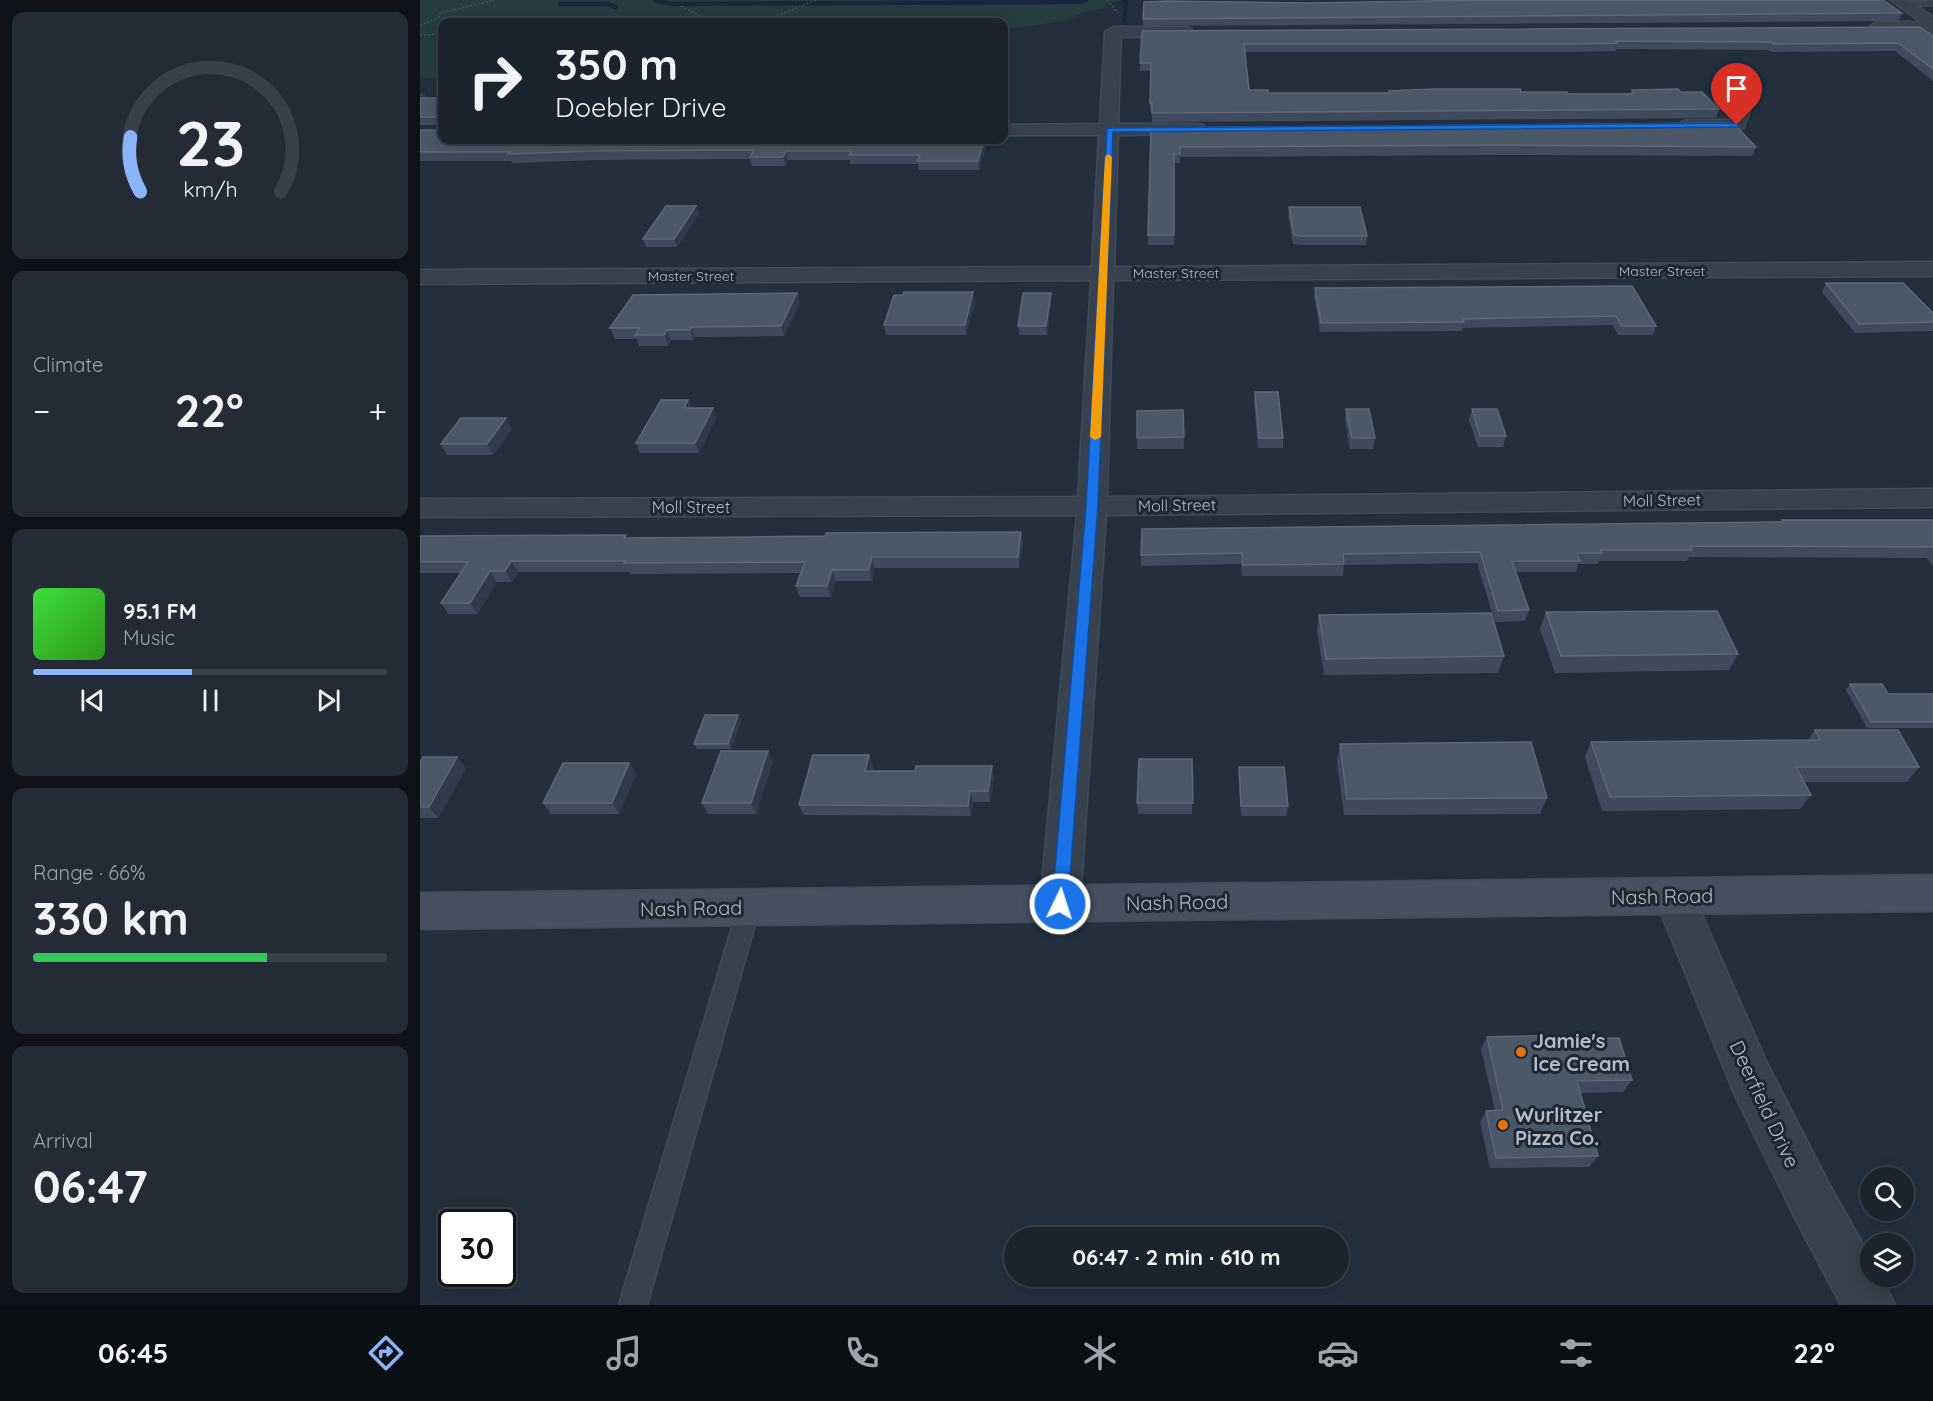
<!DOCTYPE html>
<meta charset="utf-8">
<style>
:root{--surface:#1b232e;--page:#242b36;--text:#f1f3f6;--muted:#a0a4aa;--line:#39404a;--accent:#8ab4f8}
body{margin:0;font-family:Quicksand,sans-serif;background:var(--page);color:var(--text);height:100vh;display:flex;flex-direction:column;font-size:22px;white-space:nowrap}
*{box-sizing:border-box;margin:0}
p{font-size:20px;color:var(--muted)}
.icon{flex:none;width:33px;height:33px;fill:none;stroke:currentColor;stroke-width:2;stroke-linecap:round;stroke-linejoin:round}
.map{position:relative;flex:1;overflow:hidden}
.drawer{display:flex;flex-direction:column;gap:12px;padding:12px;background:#0f1319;width:420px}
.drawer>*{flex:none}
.top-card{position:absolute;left:18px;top:18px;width:570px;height:126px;border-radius:12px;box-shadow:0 3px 15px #0003,0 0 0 2px var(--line);background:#1b232e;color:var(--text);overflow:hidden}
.tools{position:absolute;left:1440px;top:1167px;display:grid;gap:12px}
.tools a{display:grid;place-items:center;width:54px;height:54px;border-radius:50%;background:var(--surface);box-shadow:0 3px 15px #0003,0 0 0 2px var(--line);font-size:30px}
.speed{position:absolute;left:18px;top:1209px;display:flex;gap:12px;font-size:30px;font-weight:700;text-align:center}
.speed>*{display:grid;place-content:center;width:78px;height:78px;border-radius:50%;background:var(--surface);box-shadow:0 3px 15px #0003,0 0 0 2px var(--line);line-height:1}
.speed .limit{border:3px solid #111;border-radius:9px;background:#fff;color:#111}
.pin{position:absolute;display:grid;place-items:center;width:51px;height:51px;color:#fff;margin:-62px -26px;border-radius:50% 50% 50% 0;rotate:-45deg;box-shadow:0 0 6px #0007}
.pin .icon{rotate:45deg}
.me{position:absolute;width:66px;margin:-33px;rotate:4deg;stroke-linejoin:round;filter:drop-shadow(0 0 4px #0008)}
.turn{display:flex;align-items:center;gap:21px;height:126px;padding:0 18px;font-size:27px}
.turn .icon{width:78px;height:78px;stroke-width:2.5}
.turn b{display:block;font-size:42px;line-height:51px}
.big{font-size:45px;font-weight:800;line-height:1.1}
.drawer .widget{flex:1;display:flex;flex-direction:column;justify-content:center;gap:9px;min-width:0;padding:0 21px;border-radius:12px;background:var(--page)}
.drawer .dial{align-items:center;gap:0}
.dial svg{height:156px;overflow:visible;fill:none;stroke:var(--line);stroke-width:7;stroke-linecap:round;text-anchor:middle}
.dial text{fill:var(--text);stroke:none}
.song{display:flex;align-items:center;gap:18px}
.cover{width:72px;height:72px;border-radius:9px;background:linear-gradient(135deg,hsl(120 70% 55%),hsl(110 70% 35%))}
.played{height:6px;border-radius:3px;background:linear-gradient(90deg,var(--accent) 45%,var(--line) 45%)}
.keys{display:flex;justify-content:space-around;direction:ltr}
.heat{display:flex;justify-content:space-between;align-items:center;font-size:33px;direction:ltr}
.charge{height:9px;border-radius:4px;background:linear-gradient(90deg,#34c759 66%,var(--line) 0)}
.trip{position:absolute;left:584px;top:1227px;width:345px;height:60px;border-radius:30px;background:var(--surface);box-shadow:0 3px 15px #0003,0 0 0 2px var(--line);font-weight:800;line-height:60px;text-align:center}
.tab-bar{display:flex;height:96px;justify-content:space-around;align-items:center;background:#0b0e12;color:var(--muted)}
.tab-bar .icon{width:42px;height:42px}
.tab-bar .current{color:var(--accent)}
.tab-bar b{font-size:27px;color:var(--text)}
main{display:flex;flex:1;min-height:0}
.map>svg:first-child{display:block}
.green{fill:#263c3f}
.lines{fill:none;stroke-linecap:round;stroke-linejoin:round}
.stream{stroke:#17263c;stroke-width:4.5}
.service-casing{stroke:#414a57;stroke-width:3}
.minor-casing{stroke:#414a57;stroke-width:3}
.secondary-casing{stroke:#414a57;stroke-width:3}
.path{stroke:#3f5557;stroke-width:1.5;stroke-dasharray:2 2;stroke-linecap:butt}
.service{fill:#38414e;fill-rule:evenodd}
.minor{fill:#38414e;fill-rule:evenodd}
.secondary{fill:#465061;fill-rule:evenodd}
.wall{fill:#3f4b5c}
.shaded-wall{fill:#2f3b4b}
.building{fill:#4b5868;stroke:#5c6777;stroke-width:1.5}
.route{fill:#1a73e8;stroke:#114b97;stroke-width:1.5}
.slow{fill:#f59e0b}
.food-dot{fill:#e8710a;stroke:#1d2633;stroke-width:2}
.labels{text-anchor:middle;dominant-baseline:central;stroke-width:6;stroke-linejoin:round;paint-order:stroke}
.far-street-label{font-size:14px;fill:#b4bcc9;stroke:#1d2633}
.street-label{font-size:16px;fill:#b4bcc9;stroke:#1d2633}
.near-street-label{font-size:20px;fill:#b4bcc9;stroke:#1d2633}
.near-poi-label{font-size:20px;font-weight:bold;fill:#b4bcc9;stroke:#1d2633;text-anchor:start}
</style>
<main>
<section class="drawer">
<div class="widget dial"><svg viewBox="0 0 100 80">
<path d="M14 69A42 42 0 1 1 86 69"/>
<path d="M14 69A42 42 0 0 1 9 41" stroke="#8ab4f8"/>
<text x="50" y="56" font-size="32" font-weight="700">23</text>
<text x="50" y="72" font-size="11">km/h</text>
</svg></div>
<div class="widget"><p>Climate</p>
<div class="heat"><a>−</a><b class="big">22°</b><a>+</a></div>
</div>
<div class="widget">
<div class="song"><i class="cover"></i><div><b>95.1 FM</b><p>Music</p></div></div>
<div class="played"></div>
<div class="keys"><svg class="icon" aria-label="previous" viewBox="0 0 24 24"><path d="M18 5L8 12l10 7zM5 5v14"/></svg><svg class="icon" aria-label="pause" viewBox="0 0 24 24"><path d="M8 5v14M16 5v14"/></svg><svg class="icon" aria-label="next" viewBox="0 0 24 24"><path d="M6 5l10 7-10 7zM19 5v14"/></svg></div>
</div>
<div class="widget"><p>Range · 66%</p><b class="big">330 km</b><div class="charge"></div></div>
<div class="widget"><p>Arrival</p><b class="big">06:47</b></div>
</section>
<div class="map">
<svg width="1513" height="1305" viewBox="0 0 1513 1305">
<rect width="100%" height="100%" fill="#242f3e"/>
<path class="green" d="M0,0H705L687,3L685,8L666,12L643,21L584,30V22H22V78H0Z"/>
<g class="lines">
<g class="stream">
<path d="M235,0L250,4L659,2L666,0"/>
<path d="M703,0L706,3L704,21L706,23"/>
<path d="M140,4H187L196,7"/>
</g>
<defs>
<g id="service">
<path d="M1513,1V5L1483,6L1479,4L1483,2Z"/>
<path d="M329,897L337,900L340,907L227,1305H199L318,907L321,900Z"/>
</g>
<g id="minor">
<path d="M1471,0H1488L1513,17V32L1453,30L1450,27L1453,24L1458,22H1501Z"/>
<path d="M693,27H767L775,32L767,37H701L698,124H777L783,125L786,129L783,133L777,134L698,135L694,267L1513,262V276L693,280L687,497L1513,489V507L686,515L660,904L654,917L640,922L626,917L620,904L657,515L0,517V499L658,497L671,280L0,284V270L672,267L679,135H584V125L680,124L685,32Z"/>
<path d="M1321,106L1327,107L1330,111L1323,129L1269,130L1263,129L1260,125L1263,121L1269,120H1310L1315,107Z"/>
<path d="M1254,878L1268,883L1346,1061L1409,1184L1450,1257V1276H1461L1475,1305H1421L1375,1218L1314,1093L1234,896L1240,883Z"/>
</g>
<path id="secondary" d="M1513,875V911L0,929V893Z"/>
</defs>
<use href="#service" class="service-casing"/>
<use href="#minor" class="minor-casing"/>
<use href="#secondary" class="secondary-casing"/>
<g class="path">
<path d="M687,0L698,13"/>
<path d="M261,6L291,22"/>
<path d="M342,22L396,0"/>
<path d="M0,26L19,17L20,13L74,0"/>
<path d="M0,35L22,34"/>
</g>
<use href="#service" class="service"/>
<use href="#minor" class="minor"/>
<use href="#secondary" class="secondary"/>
</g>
<g class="wall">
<path d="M1482,13L1479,21L723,26V19Z"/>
<path d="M722,31L1513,36V81L1475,51L1351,52L1348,50L1196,49L1195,51L1155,52H825L829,90L848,93H969V91L1101,92L1148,94H1211L1212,90L1261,92L1299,109L1296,118L732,122V111H730L731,71H720Z"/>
<path d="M0,94H4L6,98H22V140H568L559,170H499L498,164H430V160H368L365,166H332L330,159L175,160L92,163L91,161H0V130H19V125H0Z"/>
<path d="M731,128L1336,147L1332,156L1082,155L760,157V163H754V245H728Z"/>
<path d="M276,206L279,214L257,247H226L223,239Z"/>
<path d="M869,207L947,236L946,245H883L873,244L868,215Z"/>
<path d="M1406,283L1513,322V331L1435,333L1402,292Z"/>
<path d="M1212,286L1236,326L1233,335H1198L1193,325L1043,328L1042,331L900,332L894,296L895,288Z"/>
<path d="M377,293L380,303L364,336L275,337L273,340H251L248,346H219L217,339H195L190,328Z"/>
<path d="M555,301L546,335H466L464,325Z"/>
<path d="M631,301L627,335H599L598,326Z"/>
<path d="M835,392L863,438V448H838L834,402Z"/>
<path d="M268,400L271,408H293L296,418L279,453H220L216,443Z"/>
<path d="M926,409L955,438L953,449H930L925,420Z"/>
<path d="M1052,409L1086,436L1083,447H1058L1049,420Z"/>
<path d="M763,410L764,449H717V438Z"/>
<path d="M92,429L73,455H27L21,444Z"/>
<path d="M1362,520H1513V566L1507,558L1269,557L1267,561H1179L1178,564H1158L1156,572H1096L1109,610L1105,621L1075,622L1057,563L924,565L923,576H822L821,564L721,566V555L1361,522Z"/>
<path d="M206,535L207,538L603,542L599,568H455L452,581H416L411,597H380L376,586L381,573L210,574L209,572H98L92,582H77L57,614H28L21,603L41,573H0V536Z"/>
<path d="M1126,612L1318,654L1309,670L1135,673L1120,629Z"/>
<path d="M899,615L1084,656L1078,673L904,675L897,631Z"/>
<path d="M1430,684L1468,694H1513V728H1447L1426,690Z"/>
<path d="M318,715L321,721L311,749H277L274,744Z"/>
<path d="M1395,730L1499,767L1487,782H1384L1391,795L1380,809L1182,811L1165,757L1171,742L1388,740Z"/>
<path d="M920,744L1127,798L1120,814L924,815L917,761Z"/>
<path d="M37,757L46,768L18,818H0V763Z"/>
<path d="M772,759V814H718L717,803Z"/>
<path d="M353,762L336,814H288L282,803Z"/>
<path d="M209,763L216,774L199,814H131L123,803Z"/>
<path d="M453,766L452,771L574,777L570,802H553L551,816L384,815L379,805Z"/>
<path d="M819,767L868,806L866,816H821L819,778Z"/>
<path d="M1067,1037L1146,1039L1212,1080L1203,1092L1160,1093L1178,1156L1169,1167L1070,1168L1060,1122L1066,1111H1075L1061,1049Z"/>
</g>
<g class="shaded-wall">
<path d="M4,94L8,102L0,101V97Z"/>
<path d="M564,140H568L559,170L558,161Z"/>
<path d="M366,151L368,160L365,166L363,157Z"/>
<path d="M276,206L279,214L257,247L254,239Z"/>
<path d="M553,292L555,301L546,335L545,325Z"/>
<path d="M377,293L380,303L364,336L361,326Z"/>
<path d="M631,293V301L627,335L626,326Z"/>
<path d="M271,327L275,337L273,340L270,330Z"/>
<path d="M247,330L251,340L248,346L244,335Z"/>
<path d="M268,400L272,410L264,408Z"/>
<path d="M293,408L296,418L279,453L275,443Z"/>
<path d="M86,418L92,429L73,455L67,444Z"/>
<path d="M601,532L603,542L599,568L598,557Z"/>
<path d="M452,557L455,568L452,581L449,570Z"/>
<path d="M91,561L98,572L92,582L85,571Z"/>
<path d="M412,570L416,581L411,597L407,586Z"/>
<path d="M70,571L77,582L57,614L50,603Z"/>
<path d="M318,715L321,721L311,749L308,744Z"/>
<path d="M348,751L353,762L336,814L331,803Z"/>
<path d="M449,755L453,766L449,782L445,771Z"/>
<path d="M37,757L46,768L18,818L9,807Z"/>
<path d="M209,763L216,774L199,814L192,803Z"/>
<path d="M572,766L574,777L570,802L568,791Z"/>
<path d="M550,791L553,802L551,816L548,806Z"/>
</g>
<g class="building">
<path d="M1061,0H1463L1482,13L723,19L724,2L748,1L890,3Z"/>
<path d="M1500,27L1513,36V69L1478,43L1354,44L1351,42L1196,41L1197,43L1157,44H824L829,90H848V93H970L969,91L1013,89H1100L1101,92H1147L1148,94H1207L1214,93L1212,90L1258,89L1261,92H1282L1299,109L732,113V103H730L731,63H720L722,31Z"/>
<path d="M0,98H22V140H564L558,161H497L500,155H429L431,151H366L363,157H330L334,150L172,151L88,154L90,152H0V130H19V117H0Z"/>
<path d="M1313,123L1336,147L1084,145L760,147V154H754V235H728L731,128Z"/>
<path d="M246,206H276L254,239H223Z"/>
<path d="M869,207H940L947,236H884L874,235Z"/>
<path d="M1406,283H1483L1513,313V322L1439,324Z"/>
<path d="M1212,286L1236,326H1201L1196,316L1043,319L1044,322L901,323L895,288Z"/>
<path d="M484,292H553L545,325H464L474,295H483Z"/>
<path d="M377,293L361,326L271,327L270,330H247L244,335H215L220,328H190L213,295Z"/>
<path d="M603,293H631L626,326H598Z"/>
<path d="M835,392H858L863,438H839Z"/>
<path d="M241,400H268L264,408H293L275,443H216Z"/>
<path d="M926,409H949L955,438H932Z"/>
<path d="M1052,409H1077L1086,436H1060Z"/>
<path d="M763,410L764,437L717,438V411Z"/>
<path d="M41,418H86L67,444H21Z"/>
<path d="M1362,520H1513V547L1270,546L1272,550H1181L1182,553H1157L1160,561H1092L1109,610L1078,611L1060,552L923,554L924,564L823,565L822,553L721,555L722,529L1363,522Z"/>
<path d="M601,532L598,557H452L449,570H412L407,586H376L385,562L204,563L206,561H91L85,571H70L50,603H21L48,562H0V536L206,535L204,538L327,537L405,536L406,533Z"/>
<path d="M1297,611L1318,654L1141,656L1126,612Z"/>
<path d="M1071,613L1084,656L906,659L899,615Z"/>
<path d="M1430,684H1462L1468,694H1513V722H1451Z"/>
<path d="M285,715H318L308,744H274Z"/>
<path d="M1395,730H1478L1499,767H1376L1391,795L1190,797L1171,742L1400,740Z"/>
<path d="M1111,742L1127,798L927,799L920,744Z"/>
<path d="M301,751H348L331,803H282Z"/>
<path d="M393,755H449L445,771H495L496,766H572L568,791H550L548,806L379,805Z"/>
<path d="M3,757H37L9,807H0V763Z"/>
<path d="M719,759H772L773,803H717Z"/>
<path d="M143,763H209L192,803H123Z"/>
<path d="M819,767H864L868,806H821Z"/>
<path d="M1145,1035L1146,1039L1199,1038L1212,1080L1157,1081L1178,1156L1076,1158L1066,1111L1083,1110L1067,1037Z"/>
</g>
<path class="route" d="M1317,123L1319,127L693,132L678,506L648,904L646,909L640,911L634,909L632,904L666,506L687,128Z"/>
<path class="slow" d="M688,154L692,157L681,437L675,440L670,437L685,157Z"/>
<g class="food-dot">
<circle cx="1101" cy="1052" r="6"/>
<circle cx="1083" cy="1125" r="6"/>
</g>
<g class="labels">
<g class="far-street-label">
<text x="1242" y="271">Master Street</text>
<text x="756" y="273">Master Street</text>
<text x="271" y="276">Master Street</text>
</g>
<g class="street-label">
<text transform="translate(1242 500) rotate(-1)">Moll Street</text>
<text transform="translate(757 505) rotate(-1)">Moll Street</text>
<text x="271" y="507">Moll Street</text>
</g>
<g class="near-street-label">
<text transform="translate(1242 896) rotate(-1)">Nash Road</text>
<text transform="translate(757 902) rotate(-1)">Nash Road</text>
<text transform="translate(271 908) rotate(-1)">Nash Road</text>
<text transform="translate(1345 1104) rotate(65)">Deerfield Drive</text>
</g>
<g class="near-poi-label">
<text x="1113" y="1040">Jamie's<tspan x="1113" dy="23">Ice Cream</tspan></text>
<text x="1095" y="1114">Wurlitzer<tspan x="1095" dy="23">Pizza Co.</tspan></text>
</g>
</g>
</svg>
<div class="tools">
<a><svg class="icon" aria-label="search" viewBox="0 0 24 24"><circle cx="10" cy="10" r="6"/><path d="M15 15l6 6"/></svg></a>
<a><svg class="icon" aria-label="layers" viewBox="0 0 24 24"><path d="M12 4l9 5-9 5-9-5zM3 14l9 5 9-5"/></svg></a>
</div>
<div class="speed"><div class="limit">30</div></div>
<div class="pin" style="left:1317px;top:125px;background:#d93025"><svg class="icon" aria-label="arrive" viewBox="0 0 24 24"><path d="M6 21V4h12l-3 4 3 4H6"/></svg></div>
<svg class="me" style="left:640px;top:904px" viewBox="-20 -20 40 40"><circle r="17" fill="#1a73e8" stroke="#fff" stroke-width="3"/><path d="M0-11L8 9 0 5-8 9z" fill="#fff"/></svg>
<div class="trip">06:47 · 2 min · 610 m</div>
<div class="top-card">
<div class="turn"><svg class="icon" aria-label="right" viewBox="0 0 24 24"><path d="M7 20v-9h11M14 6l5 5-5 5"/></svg><div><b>350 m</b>Doebler Drive</div></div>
</div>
</div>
</main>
<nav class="tab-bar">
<b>06:45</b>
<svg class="icon current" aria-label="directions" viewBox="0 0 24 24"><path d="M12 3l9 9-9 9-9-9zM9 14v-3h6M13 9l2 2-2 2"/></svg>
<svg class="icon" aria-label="music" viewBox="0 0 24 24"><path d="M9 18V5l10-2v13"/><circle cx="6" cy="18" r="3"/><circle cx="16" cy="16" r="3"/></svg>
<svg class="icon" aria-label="phone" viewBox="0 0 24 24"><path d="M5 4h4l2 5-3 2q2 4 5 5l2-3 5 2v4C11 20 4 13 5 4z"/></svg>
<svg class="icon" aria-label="climate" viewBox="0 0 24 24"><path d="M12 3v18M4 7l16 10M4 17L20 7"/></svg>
<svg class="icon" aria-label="car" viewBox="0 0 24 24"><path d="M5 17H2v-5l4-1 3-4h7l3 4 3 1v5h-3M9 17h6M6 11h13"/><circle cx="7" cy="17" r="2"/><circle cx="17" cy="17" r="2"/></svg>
<svg class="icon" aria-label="filters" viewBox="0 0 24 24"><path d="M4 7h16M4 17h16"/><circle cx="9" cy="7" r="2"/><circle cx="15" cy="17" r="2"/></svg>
<b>22°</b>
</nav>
